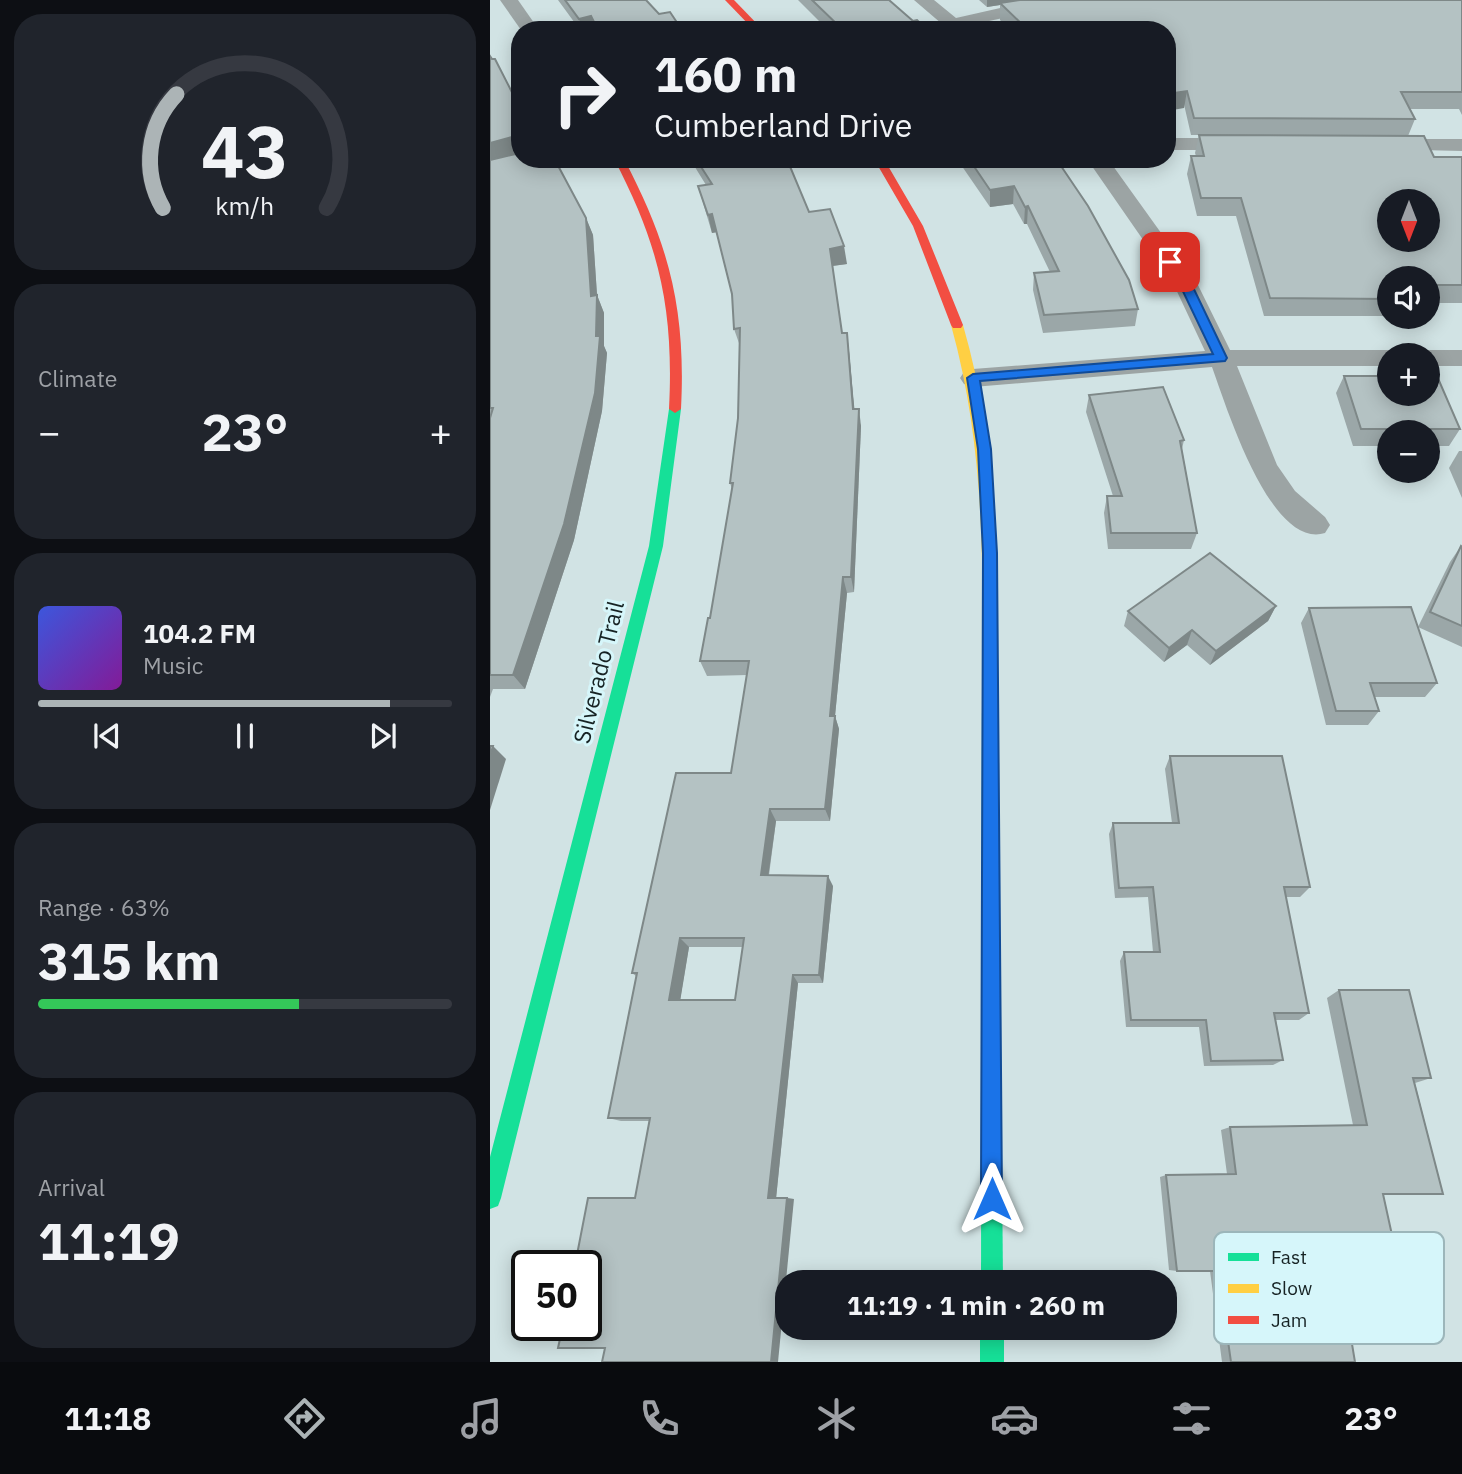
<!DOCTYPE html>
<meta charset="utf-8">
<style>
:root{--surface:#171b24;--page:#20242c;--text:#f1f3f6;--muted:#9ea1a6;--line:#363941;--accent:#acb4b6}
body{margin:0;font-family:"IBM Plex Sans",sans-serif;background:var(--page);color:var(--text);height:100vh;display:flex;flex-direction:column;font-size:26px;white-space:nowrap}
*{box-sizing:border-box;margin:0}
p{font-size:23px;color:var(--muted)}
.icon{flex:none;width:38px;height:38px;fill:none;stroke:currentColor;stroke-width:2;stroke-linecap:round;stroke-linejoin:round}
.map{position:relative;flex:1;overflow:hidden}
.drawer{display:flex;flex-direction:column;gap:14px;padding:14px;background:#0d0f14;width:490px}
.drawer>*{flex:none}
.guide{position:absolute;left:21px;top:21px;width:665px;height:147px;border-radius:28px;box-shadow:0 4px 18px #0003;background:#171b24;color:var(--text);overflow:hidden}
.needle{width:46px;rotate:180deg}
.tools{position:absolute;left:887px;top:189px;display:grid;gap:14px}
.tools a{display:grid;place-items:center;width:63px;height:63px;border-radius:50%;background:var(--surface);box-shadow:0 4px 18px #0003;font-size:35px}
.speed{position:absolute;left:21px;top:1250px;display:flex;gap:14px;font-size:35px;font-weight:700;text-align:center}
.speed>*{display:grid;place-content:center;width:91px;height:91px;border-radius:50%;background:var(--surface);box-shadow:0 4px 18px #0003;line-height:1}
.speed .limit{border:4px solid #111;border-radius:10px;background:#fff;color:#111}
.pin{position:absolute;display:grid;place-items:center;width:60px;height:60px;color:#fff;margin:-30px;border-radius:14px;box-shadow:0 4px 10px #0006}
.me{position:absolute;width:77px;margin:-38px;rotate:0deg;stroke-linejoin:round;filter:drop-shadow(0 0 5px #0008)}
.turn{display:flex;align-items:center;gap:24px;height:147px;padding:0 28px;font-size:32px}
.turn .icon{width:91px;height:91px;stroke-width:2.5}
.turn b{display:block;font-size:49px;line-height:60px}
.big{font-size:52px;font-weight:800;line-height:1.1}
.drawer .tile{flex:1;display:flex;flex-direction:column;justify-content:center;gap:10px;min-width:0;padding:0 24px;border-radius:28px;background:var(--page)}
.drawer .dial{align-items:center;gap:0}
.dial svg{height:182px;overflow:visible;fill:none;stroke:var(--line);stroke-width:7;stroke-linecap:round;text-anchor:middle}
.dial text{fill:var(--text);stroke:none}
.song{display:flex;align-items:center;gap:21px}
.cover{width:84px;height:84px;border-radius:10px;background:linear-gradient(135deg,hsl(230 70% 55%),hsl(290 70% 35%))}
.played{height:7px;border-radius:4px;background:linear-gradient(90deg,var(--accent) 85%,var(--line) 85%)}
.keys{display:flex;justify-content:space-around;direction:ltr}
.heat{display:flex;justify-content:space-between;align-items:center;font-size:38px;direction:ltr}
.charge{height:10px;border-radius:5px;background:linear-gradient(90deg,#34c759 63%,var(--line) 0)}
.trip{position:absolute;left:285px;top:1270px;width:402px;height:70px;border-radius:28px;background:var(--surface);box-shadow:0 4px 18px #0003;font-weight:800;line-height:70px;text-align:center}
.tabs{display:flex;height:112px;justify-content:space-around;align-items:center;background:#090b0e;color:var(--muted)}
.tabs .icon{width:49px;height:49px}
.tabs .selected{color:var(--accent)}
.tabs b{font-size:32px;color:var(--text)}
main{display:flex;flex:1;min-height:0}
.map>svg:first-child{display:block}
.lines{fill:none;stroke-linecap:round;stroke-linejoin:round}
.street{fill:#9ca4a4;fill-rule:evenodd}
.fast{fill:#16e098;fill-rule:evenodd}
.slow{fill:#ffcf43;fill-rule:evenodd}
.jam{fill:#f24e42;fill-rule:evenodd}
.wall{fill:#9ba7a8;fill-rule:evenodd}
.shaded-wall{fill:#7e8888}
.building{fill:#b4c2c3;stroke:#7e8888;stroke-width:2;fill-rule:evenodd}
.route{fill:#1a73e8;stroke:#114b97;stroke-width:2}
.labels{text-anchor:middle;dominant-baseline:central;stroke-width:6;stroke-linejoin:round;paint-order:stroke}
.street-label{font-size:23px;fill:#162223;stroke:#d6f6fa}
.key{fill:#d6f6fa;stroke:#9cb6ba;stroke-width:2}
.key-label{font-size:19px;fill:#162223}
</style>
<main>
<section class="drawer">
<div class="tile dial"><svg viewBox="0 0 100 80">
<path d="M14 69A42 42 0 1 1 86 69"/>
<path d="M14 69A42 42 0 0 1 20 19" stroke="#acb4b6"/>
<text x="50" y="56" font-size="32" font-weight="700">43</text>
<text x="50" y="72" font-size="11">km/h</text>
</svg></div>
<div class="tile"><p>Climate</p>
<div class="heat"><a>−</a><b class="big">23°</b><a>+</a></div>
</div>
<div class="tile">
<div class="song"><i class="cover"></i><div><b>104.2 FM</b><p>Music</p></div></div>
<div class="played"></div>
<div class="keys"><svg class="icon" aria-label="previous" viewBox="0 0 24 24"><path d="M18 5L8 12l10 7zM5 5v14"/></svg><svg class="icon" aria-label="pause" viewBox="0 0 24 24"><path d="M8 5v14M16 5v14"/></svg><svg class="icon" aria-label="next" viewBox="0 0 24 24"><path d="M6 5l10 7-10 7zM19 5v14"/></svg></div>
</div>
<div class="tile"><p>Range · 63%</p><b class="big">315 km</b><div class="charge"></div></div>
<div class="tile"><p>Arrival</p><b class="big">11:19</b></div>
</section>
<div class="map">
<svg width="972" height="1362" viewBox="0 0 972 1362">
<rect width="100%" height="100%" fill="#d1e3e4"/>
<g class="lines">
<g class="street">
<path d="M10,0H28L49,30H31Z"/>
<path d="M424,0H444L466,18L546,0H559L562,4L559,8L476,26L479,30H459Z"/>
<path d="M677,138H753L760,140L763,144L760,148L753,150H677Z"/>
<path d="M894,139H972V151L887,149L884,145L887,141Z"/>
<path d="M597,159H618L707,283L740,350H900L909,352L911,355H900V366H747L787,465L805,491L835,517L840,525L835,533C780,550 736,405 722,367L483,387L474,384L470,378L474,372L483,369L715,351L683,283Z"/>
<path d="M938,350H972V366H938V355H927Z"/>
</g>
<g class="fast">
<path d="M185,405L191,409L173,546L11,1198L8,1206L0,1209V1157L159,546L179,409Z"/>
<path d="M500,689L506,691L508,696L513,1283H491L492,696L494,691Z"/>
<rect x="490" y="1328" width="24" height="34"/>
</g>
<path class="slow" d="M467,321L473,325C509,450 508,567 508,696L506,701L500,703L494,701L492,696C493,567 496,451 461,325Z"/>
<g class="jam">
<path d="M235,0H244L273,30H264Z"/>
<path d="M124,159H134C180,246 196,311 191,409L185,413L179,409C184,311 170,246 124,159Z"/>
<path d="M384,159H394L433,226L473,325L471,328H463L461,325L423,226Z"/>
</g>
</g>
<g class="wall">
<path d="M68,0H156L169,14L192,30H90Z"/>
<path d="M308,0H399L423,21L438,30H338Z"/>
<path d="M489,0H972V115L969,109H920L925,119L918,136L944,157H972V303H938V278H900V316H774L746,216H707L697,174L701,156H706L705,153L709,135H701L677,30H520L510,20V5L497,7Z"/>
<path d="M0,56L30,108V159L96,218L103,235L107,295L114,313V346L117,353L112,411L84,540L35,689H3L0,697Z"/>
<path d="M200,159H295L319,212L357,264L342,266L352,333L359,351L364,409L371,426L364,592L357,593L345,716L349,729L340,821H286L279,875L343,886L333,983H308L286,1198L304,1199L145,1198L159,1121H131L118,1118L146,976L142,973L241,773L257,675L217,676L210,661L220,618L242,489L240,483L248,418L250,346L244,329L242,294L227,232L222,233L208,186L216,185ZM199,947H253L245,1000H190Z"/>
<path d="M467,159H561L648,309L645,326L553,333L543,290L544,273L560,272L537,224H534L523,204L500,207Z"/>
<path d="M854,376L970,429L959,446H938V432H900V446H863L846,393Z"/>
<path d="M599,395L694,440L692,449L707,533L701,549H618L614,513L617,496H623L596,412Z"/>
<path d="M969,451H972V498L959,468Z"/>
<path d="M971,546L972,547V647L928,627L960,562Z"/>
<path d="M786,606L778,621L720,665L697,645L674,662L634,626L638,611Z"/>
<path d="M819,608L947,683L935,697H884L889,711L878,725H836L811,623Z"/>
<path d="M680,756L820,887L810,897H796L819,1013L809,1020H786L793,1060L783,1065L714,1066L709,1027H636L630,961L634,952H663L658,897L625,898L619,834L623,823H682L675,769Z"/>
<path d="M849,990L941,1078L925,1083L953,1194L893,1195L868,1267L859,1326L865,1362H732L720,1271H687L679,1270L670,1177L676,1175L737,1174L731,1130L740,1127L863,1125L837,998Z"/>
</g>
<g class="shaded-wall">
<path d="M497,0H537L510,3V5L497,7Z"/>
<path d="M101,16L105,30H93L89,19Z"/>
<path d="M697,91L694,108L677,111V94Z"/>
<path d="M22,137L29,154L0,162V143Z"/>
<path d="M524,186L523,204L500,207V190Z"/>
<path d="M538,206L537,224H534L535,207Z"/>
<path d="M222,214L227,232L222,233L218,215Z"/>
<path d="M96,218L103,235L107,295L114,313V346L117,353L112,411L84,540L35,689L23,675L106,336L101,296Z"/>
<path d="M354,246L357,264L342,266L340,249Z"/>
<path d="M357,333L359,351L366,426L363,409Z"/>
<path d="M369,409L371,426L364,592L361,577Z"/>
<path d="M353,577L357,593L345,716L349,729L340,821L335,809L340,716Z"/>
<path d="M786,606L778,621L720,665L726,651Z"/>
<path d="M702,630L697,645L674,662L679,648Z"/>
<path d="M3,746L16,759L0,810V756Z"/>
<path d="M280,809L286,821L277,885L271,875Z"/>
<path d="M338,876L343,886L333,983L329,975Z"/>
<path d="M190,938L199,947L189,1008L179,1000Z"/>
<path d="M303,975L308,983L286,1199L278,1198Z"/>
<path d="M297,1198L304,1199L288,1362H281Z"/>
</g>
<g class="building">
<path d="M75,0H156L169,14L180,12L192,30H108L101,16L89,19Z"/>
<path d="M322,0H399L423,21L427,20L438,30H353Z"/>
<path d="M530,0H972V92H911L925,119L704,118L697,91L677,94V30H538L510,3Z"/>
<path d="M0,56L2,59H5L30,108V138L22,137L0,143Z"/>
<path d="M709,135L934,136L944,157H972V285H938V278H900V299L780,298L751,198H711L701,156H714ZM900,201H938V240H900Z"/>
<path d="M30,153V159H58L59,162L65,160L96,218L101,296L107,295L106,336H110L105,393L74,524L23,675H0V418L3,408H0V160Z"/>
<path d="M206,159H295L299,164L319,212L340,209L354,246L340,249L352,333H357L363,409H369L361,577H353L340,716H345L335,809H280L271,875L338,876L329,975H303L278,1198H297L281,1362H112L115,1348H68L73,1325H96V1265H85L98,1198H145L160,1118H118L147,973H142L186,773H241L259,661H210L218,618H220L243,483H240L248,418L250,328L244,329L242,294L222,214L218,215L208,186L222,184ZM190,938H254L245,1000H179Z"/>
<path d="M479,159H561L566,167L571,166L598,206L639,280L648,309L554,315L544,273L569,271L538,206L535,207L524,186L500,190Z"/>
<path d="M854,376H900V394H938V376H947L970,429H871Z"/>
<path d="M673,387L694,440L690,441L707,533H621L617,496H632L599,395Z"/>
<path d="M971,546L972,547V626L940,612Z"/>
<path d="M720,553L786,606L726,651L702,630L679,648L638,611Z"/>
<path d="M921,607L947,683H880L889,711H846L819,608Z"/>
<path d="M0,746H3L0,756Z"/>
<path d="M680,756H792L820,887H794L819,1013H784L793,1060L721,1061L716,1020H641L634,952H670L663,887L629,888L623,823H689Z"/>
<path d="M849,990H919L941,1078H923L953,1194H893L909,1267H868L879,1326H859L865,1362H741L728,1271H687L676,1175L746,1174L740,1127L877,1125Z"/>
</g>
<path class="route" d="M680,259L684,260L701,283L737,358L735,361L490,381L501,449L507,553L512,1199L509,1207L502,1210L494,1207L491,1199L493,553L488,449L477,378L483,374L723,354L689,283L675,262Z"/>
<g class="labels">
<g class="street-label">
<text transform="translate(108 672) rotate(-76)">Silverado Trail</text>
</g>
</g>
<rect x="724" y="1232" width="230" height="112" rx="10" class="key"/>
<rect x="738" y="1253" width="31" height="8" fill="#16e098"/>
<rect x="738" y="1284" width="31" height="9" fill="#ffcf43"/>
<rect x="738" y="1316" width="31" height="8" fill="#f24e42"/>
<g class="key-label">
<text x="781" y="1264">Fast</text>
<text x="781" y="1295">Slow</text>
<text x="781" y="1327">Jam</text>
</g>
</svg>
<div class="tools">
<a><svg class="needle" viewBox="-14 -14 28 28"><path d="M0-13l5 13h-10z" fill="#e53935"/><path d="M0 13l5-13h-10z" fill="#9ea1a6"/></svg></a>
<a><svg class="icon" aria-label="sound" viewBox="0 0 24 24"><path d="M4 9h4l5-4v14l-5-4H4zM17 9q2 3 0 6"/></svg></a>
<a>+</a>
<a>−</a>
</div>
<div class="speed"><div class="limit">50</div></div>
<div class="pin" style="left:680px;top:262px;background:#d93025"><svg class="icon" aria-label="arrive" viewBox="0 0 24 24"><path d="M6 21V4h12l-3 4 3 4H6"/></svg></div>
<svg class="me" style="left:502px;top:1199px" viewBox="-20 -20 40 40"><path d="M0-17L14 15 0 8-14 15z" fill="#1a73e8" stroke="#fff" stroke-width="4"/></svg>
<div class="trip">11:19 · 1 min · 260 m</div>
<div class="guide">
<div class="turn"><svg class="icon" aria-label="right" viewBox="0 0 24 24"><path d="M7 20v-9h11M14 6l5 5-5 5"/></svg><div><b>160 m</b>Cumberland Drive</div></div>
</div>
</div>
</main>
<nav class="tabs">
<b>11:18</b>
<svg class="icon selected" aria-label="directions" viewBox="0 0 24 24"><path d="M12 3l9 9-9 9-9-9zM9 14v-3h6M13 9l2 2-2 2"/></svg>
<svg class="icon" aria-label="music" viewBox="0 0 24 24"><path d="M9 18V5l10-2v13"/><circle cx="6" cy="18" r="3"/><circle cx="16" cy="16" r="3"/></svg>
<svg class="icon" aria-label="phone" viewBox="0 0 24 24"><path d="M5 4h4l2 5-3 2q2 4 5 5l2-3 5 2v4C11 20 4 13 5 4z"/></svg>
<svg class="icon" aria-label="climate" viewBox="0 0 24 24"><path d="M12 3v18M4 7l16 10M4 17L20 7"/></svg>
<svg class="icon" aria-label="car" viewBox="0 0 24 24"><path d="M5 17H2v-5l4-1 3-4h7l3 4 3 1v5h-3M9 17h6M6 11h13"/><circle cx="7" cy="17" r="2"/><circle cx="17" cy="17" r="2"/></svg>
<svg class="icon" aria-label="filters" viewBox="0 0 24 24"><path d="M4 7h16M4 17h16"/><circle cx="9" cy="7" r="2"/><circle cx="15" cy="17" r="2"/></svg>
<b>23°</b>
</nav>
